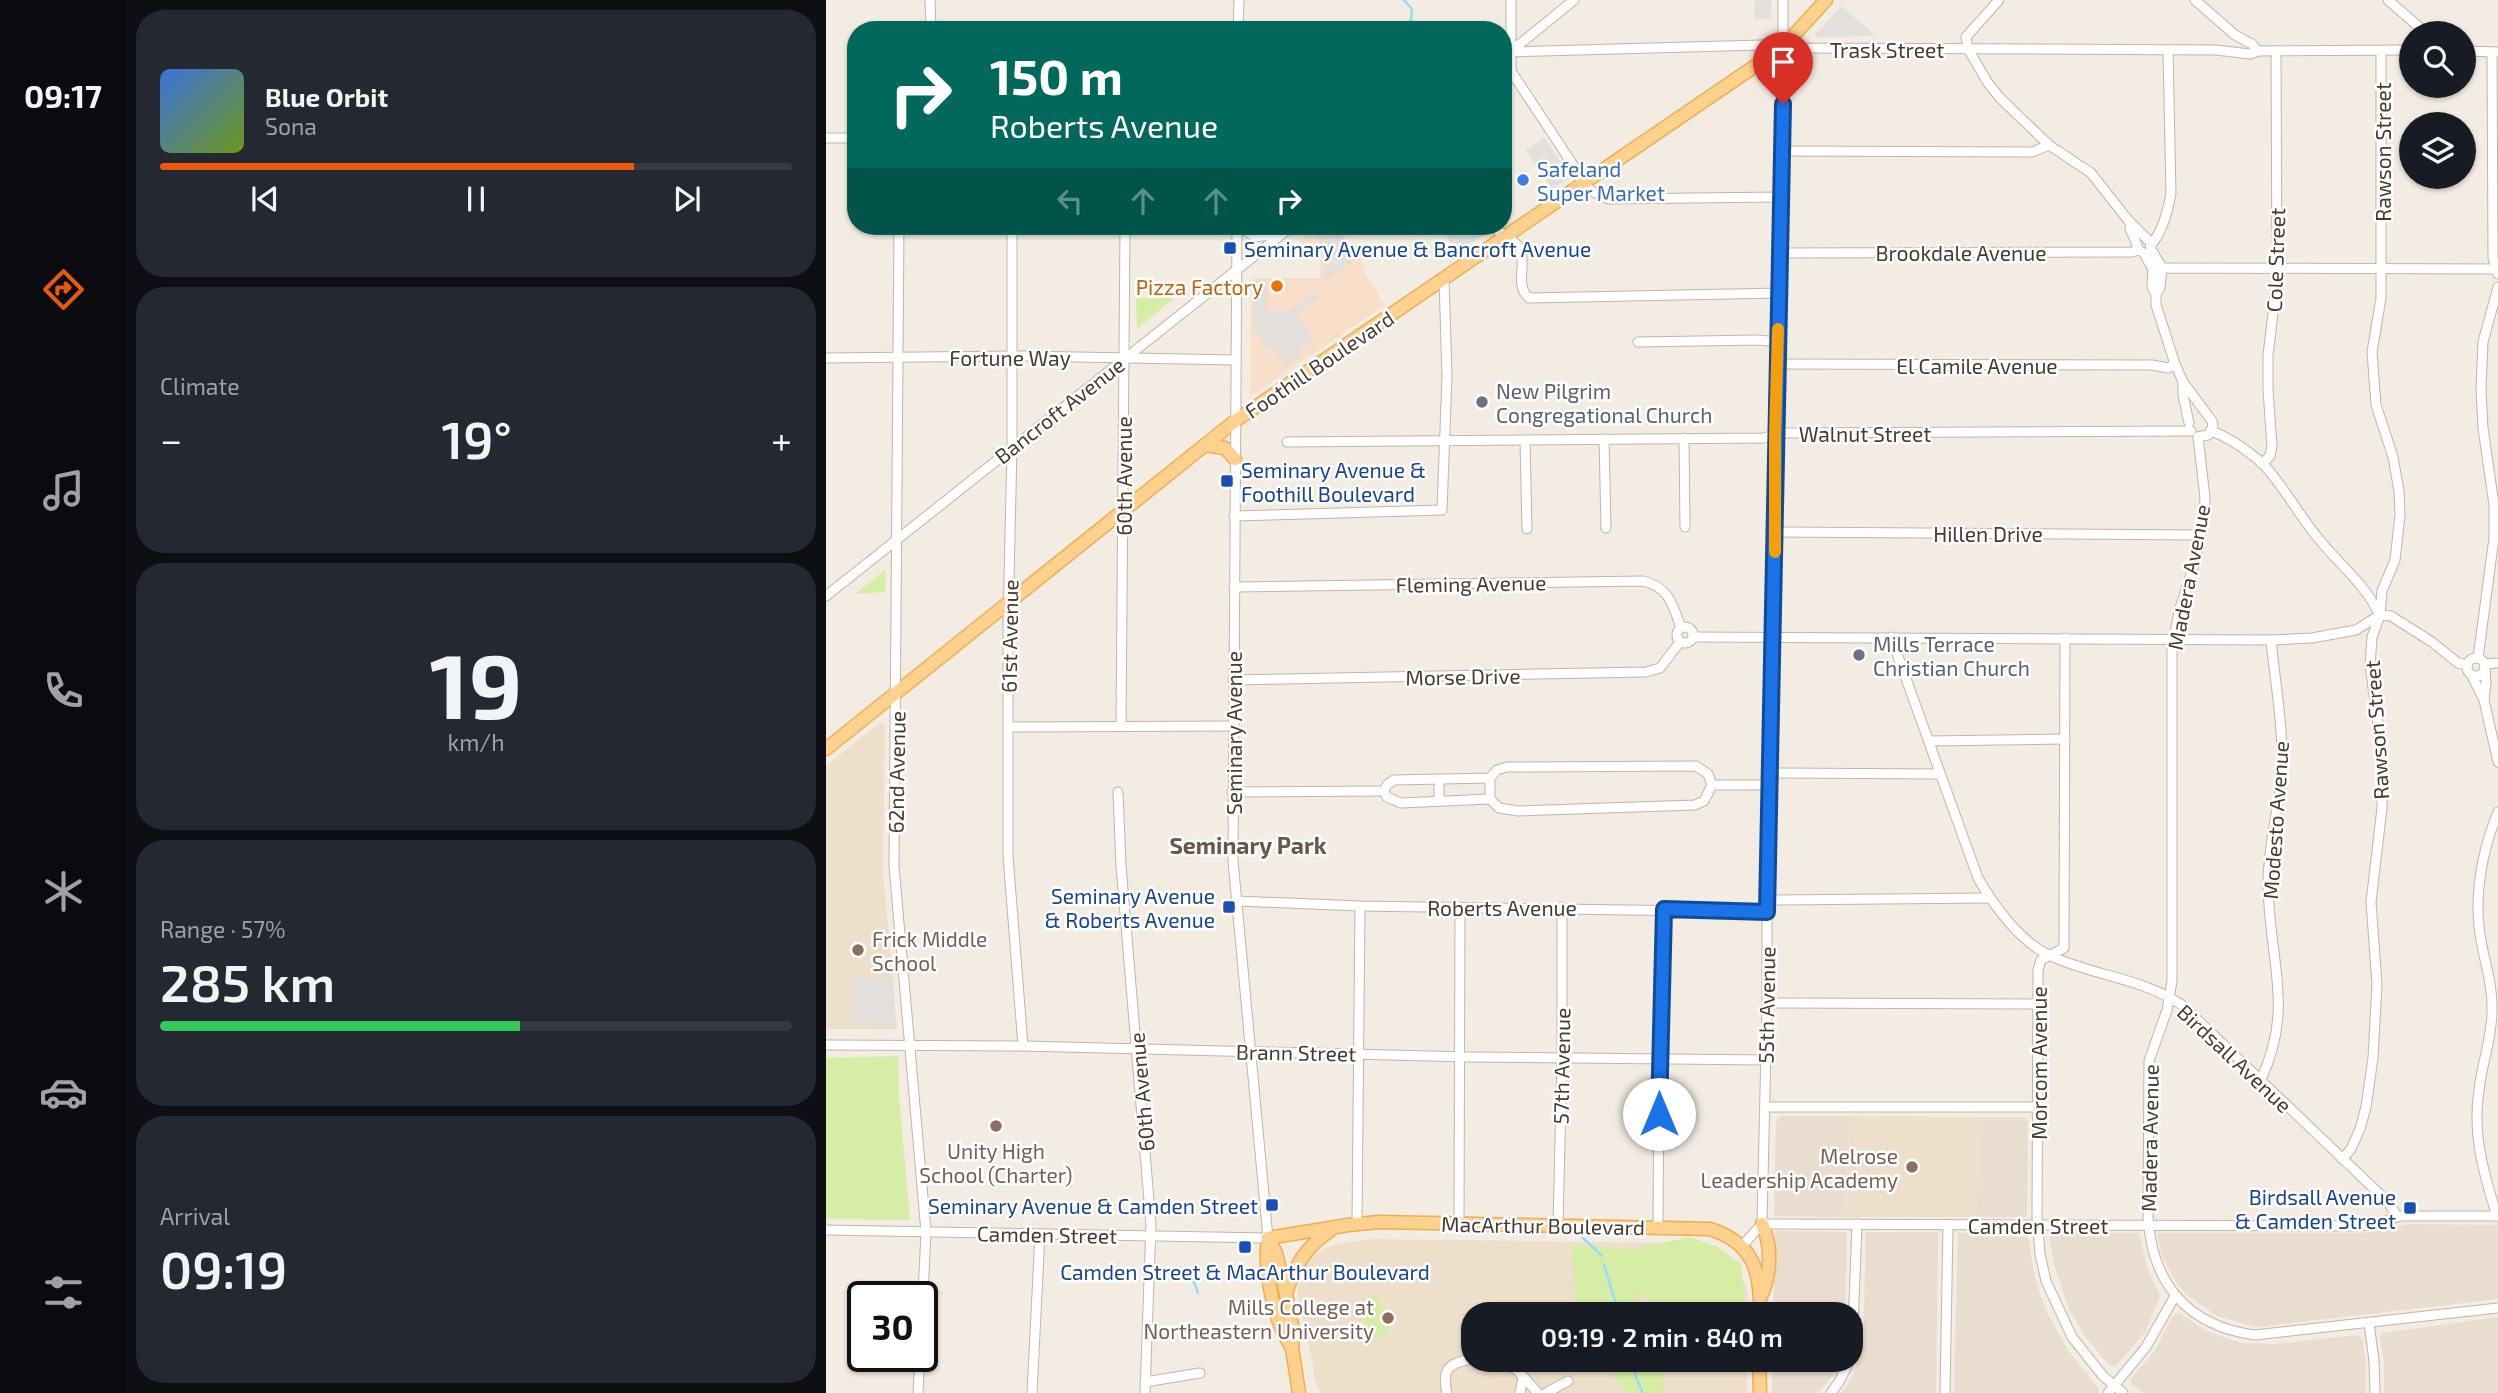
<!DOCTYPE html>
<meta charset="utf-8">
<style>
:root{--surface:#171b24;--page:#242831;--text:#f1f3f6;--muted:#9ea1a6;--line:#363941;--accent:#ea580c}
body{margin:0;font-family:"Exo 2",sans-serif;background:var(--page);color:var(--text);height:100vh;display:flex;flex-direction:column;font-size:26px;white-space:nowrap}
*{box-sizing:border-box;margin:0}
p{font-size:23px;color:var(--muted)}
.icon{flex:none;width:38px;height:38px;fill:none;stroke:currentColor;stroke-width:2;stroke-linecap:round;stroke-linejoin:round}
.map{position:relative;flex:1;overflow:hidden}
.side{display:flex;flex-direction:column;gap:10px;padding:10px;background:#0d0f14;width:700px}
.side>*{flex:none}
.banner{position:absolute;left:21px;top:21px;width:665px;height:214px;border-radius:28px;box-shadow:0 2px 5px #0004;background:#00695c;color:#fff;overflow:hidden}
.fabs{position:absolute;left:1573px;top:21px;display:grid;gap:14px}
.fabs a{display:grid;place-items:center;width:77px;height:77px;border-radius:50%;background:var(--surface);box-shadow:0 2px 5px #0004;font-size:35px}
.speed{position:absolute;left:21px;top:1281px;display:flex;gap:14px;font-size:35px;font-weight:700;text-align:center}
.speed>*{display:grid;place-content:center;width:91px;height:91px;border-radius:50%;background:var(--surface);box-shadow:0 2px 5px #0004;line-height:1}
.speed .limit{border:4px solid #111;border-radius:10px;background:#fff;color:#111}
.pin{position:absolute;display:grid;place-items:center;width:60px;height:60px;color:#fff;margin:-72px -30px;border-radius:50% 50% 50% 0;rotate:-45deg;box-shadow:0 0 7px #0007}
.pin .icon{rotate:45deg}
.me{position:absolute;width:77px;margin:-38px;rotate:0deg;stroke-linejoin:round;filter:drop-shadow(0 0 5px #0008)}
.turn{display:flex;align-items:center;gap:24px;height:147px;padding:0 28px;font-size:32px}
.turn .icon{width:91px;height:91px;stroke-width:2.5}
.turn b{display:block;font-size:49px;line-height:60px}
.lanes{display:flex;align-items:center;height:66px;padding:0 28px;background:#0003;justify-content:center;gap:35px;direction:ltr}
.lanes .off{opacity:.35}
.big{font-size:52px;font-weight:600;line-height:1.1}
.side .tile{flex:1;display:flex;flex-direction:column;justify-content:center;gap:10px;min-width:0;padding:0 24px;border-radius:28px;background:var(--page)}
.side .dial{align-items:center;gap:0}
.dial b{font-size:91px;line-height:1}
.song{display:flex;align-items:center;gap:21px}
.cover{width:84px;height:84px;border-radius:10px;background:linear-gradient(135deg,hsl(220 70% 55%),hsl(80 70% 35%))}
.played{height:7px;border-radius:4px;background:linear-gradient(90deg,var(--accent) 75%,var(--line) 75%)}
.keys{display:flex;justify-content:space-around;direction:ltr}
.heat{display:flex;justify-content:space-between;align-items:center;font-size:38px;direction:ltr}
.charge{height:10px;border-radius:5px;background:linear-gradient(90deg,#34c759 57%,var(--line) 0)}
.trip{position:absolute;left:635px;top:1302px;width:402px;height:70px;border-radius:28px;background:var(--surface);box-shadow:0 2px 5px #0004;font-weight:600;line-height:70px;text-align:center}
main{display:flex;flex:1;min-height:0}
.tab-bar{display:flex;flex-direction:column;width:126px;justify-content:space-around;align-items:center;background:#090b0e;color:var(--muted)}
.tab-bar .icon{width:49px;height:49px}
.tab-bar .active{color:var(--accent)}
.tab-bar b{font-size:32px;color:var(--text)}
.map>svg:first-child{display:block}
.residential{fill:#e8ddcf}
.commercial{fill:#f9dfc9}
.education{fill:#eedfca}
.green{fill:#d6eda5}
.parking{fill:#e3dfdb}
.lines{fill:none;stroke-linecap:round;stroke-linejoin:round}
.stream{stroke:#96ddf8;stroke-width:2.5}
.minor-casing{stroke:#c2b5a6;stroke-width:11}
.major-casing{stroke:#f1ad52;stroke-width:15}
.minor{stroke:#fff;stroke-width:9}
.major{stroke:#ffd18f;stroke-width:12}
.route-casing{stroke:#114b97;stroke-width:18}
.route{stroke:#1a73e8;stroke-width:12}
.slow{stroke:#f59e0b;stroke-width:12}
.shop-dot{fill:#3f7fe0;stroke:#fff;stroke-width:2.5}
.transit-dot{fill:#1a4fb4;stroke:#fff;stroke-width:2.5}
.food-dot{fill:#e8710a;stroke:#fff;stroke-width:2.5}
.worship-dot{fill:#6b7280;stroke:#fff;stroke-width:2.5}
.education-dot{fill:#8d6e63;stroke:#fff;stroke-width:2.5}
.labels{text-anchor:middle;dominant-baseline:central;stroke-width:5;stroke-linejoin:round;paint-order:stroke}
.street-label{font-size:21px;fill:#453b32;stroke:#fff}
.shop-label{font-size:21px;fill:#366cbe;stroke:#fff;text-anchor:start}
.transit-label{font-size:21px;fill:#164399;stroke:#fff;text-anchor:end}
.food-label{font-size:21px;fill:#c56008;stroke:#fff;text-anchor:end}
.worship-label{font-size:21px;fill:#5b616d;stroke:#fff;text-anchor:start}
.education-label{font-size:21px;fill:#785e54;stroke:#fff;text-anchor:end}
.neighbourhood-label{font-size:23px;font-weight:bold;fill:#695748;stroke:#fff}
</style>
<main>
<nav class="tab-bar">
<b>09:17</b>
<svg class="icon active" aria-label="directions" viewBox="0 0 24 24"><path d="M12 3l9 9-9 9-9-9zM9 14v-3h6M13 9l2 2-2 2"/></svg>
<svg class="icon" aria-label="music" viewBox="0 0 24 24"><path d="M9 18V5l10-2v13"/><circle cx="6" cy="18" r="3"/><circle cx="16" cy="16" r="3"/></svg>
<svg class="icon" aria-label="phone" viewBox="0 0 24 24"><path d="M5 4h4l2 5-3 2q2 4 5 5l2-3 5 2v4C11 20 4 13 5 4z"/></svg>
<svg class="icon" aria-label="climate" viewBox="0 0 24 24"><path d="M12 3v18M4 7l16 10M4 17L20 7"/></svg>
<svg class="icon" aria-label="car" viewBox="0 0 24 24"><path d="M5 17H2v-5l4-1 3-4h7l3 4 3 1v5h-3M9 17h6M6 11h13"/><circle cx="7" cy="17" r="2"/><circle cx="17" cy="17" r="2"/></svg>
<svg class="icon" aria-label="filters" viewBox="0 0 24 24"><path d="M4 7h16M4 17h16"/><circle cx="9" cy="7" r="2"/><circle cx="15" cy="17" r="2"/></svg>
</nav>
<section class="side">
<div class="tile">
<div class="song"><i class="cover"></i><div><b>Blue Orbit</b><p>Sona</p></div></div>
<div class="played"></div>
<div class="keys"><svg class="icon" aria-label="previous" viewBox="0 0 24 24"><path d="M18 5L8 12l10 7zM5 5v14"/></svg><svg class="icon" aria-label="pause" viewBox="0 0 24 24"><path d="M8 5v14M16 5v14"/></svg><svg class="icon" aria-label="next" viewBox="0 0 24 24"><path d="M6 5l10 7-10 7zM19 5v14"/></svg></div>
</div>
<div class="tile"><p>Climate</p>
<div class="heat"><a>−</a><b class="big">19°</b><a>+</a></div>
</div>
<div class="tile dial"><b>19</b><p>km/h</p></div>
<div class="tile"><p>Range · 57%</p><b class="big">285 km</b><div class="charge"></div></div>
<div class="tile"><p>Arrival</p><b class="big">09:19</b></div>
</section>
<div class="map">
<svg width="1672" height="1393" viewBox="0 0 1672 1393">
<rect width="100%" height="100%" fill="#f3ece2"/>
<g class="residential">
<path d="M955,1116H1023L1021,1217L948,1216L950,1122Z"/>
<path d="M1151,1117H1198L1202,1120L1201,1217H1150Z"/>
<path d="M1582,1224L1672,1225V1299L1430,1327L1391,1316L1360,1294L1350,1282L1336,1256L1331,1233H1535Z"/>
<path d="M949,1231L1021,1232L1019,1314H947Z"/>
<path d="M1040,1232H1112L1110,1393H1016L1028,1374L1037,1341Z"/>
<path d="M1201,1232L1209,1279L1221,1313L1242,1350L1273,1389L1271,1393H1128L1132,1233Z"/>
<path d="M1223,1233H1313L1321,1267L1334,1296L1319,1332L1290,1366H1285L1275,1356L1261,1339L1243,1309L1229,1267Z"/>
<path d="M1353,1313L1382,1332L1415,1343L1448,1344L1531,1335L1537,1340L1540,1369L1539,1393H1318L1305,1384V1378L1328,1352L1346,1317Z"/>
<path d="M1672,1317V1393H1558V1362L1554,1337L1557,1333Z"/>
<path d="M946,1360H1015L1007,1375L992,1393H946Z"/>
</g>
<path class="commercial" d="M494,226H512L540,268L537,270L559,305L424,397L425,278H494L495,256H484L473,241Z"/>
<g class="education">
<path d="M55,722L59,724L57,871L71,1029H0V766Z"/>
<path d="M1023,1116L1151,1117L1150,1217H1021Z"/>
<path d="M546,1239L852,1243L909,1265L922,1290V1314H648V1360H921V1393H494L487,1374L488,1368L471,1293L473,1281L481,1262L497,1249L510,1244Z"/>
</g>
<g class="green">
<path d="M310,298H348L311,329Z"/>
<path d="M60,569L59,592L29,594Z"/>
<path d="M72,1056L73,1096L84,1220L0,1219V1058Z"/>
<path d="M863,1237L890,1246L915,1264L918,1294V1314H859L808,1293L823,1314H754L750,1303L746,1245L810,1249Z"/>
<path d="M550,1295C559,1308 565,1321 560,1336L550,1339L539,1327L536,1305Z"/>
<path d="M772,1360H836L837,1393H801Z"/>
</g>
<g class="parking">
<path d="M929,0H946L945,19H928Z"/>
<path d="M1015,6L1050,36L990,37L989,35Z"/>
<path d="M718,137L744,177L726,189L700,150Z"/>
<path d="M501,226H509L531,259L499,280L497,271L509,262L489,234Z"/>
<path d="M613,226H649L656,236L631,252Z"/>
<path d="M427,280H440L441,310L460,312L490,292L494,298L470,314L488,339L472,350L475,357L460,367L446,347L442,349L427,326Z"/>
<path d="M27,978L67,979L70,1026L47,1027L46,1023H25Z"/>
</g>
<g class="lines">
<g class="stream">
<path d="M578,0L586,9L584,30"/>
<path d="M757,1238L776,1256"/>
<path d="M778,1265L793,1314"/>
<path d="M360,1274L369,1284L372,1293"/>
<path d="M810,1360L809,1375L817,1393"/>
</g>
<defs>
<g id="minor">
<path d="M104,0L105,30"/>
<path d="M685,0V71L751,171C757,188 766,192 782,199L955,197"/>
<path d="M1173,0L1140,37L1142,49L1162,83L1174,98L1223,145L1265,173L1302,220L1324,242L1325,249L1336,268L1334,288L1330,294"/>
<path d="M1369,0L1409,35L1426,44L1432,51"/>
<path d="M1562,0L1600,33"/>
<path d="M412,30L413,0"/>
<path d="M1638,51L1672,52"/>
<path d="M677,52L936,45L975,48L1390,50L1424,54L1432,51L1586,50"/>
<path d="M684,52L748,0"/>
<path d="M1666,52L1667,258L1672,274"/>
<path d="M0,138H30"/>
<path d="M957,151L1206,152L1223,145"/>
<path d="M73,226L68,866L100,1232L96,1316"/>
<path d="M186,226V447L182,624V856L197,1046"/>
<path d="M414,226L429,237L453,234"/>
<path d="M666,226C673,233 687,239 692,246C703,262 687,284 703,298L954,293"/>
<path d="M1304,228L1313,250L1318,253L1327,270L1326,287L1330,294V305L1349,364L1357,382L1386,421L1387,427L1382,435L1372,437"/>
<path d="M1325,245C1337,231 1342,211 1345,193L1342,50"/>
<path d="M955,253L1306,252L1313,250"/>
<path d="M1327,270L1336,268L1672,269"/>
<path d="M812,342L932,340L952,342"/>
<path d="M0,358L198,356L410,360"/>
<path d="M951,364L1326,365L1342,368L1349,364"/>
<path d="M1357,382V395L1363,423"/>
<path d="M1385,431C1402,437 1422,451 1436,463C1454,481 1472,513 1488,533C1509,561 1539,583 1553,614"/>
<path d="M1372,437L1379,498L1378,515L1369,562L1354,608L1346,646V981L1341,1010L1323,1061L1322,1217C1326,1283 1361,1326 1429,1335L1672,1308"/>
<path d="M858,438L859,527"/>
<path d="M778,439L780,528"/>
<path d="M699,441L701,529"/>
<path d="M461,442L937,438L959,433L1365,431"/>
<path d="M1436,464L1444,456L1446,446L1442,390V355L1451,279L1450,51"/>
<path d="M408,516L616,510L621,376L618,280"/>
<path d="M950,532L1375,535"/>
<path d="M408,587L817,581C843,587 847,605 855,628"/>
<path d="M0,596L466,226"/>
<circle cx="859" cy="635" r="8"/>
<path d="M867,637L1445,640L1486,638L1530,630L1554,615L1565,616L1606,642L1632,663L1641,665"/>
<path d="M1065,637L1152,878C1168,906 1195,943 1225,956C1268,976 1316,978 1356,1005L1562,1202L1571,1216"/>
<path d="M1239,638L1238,948L1215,960L1212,970L1211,1217L1214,1254L1220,1281L1246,1337L1277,1376L1297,1393"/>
<circle cx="1650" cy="667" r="9"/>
<path d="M1652,658L1668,538V505L1657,428L1655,389L1657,342L1672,287"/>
<path d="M1659,664L1672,663"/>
<path d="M1659,668L1660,683L1658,700L1672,762"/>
<path d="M1645,674L1658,700"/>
<path d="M407,680L820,672L834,668L854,642"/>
<path d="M295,726L299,226"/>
<path d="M183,727L406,726"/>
<path d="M1103,741L1239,739"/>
<path d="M944,773L1114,774"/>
<path d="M664,778V799"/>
<path d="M613,779V800"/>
<path d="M886,785H943"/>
<path d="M558,791L561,785L568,780L664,778L671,770L681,767L870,766L882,774L886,785"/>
<path d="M558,791L561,797L575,803L664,799L673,808L692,811L869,805L878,801L886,785"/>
<path d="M292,792L295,866L325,1224L319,1393"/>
<path d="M406,792L558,791"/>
<path d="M941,900L1163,898"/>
<path d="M411,901L534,906L941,912"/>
<path d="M941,1003L1212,1004"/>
<path d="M0,1045L197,1046L643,1057L940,1060"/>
<path d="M1434,1081C1470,1009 1442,957 1442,883C1442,844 1454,806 1456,767C1457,725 1449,681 1445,640"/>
<path d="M939,1107H1212"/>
<path d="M1516,1159L1525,1149L1534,1129L1540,1107L1547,1058L1551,984L1545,902L1556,808L1557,763L1544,665L1546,637L1554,615L1556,591L1569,560L1574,515L1573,491L1567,457L1550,405L1546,352L1555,298V51"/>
<path d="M1671,1216C1658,1175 1646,1134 1653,1090C1656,1063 1666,1038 1666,1011C1667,981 1656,956 1653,927C1649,886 1657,849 1672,812"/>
<path d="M531,1223L534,906"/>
<path d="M633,1223L634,907"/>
<path d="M936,1224L1530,1226L1544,1225L1575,1216H1672"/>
<path d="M732,1225L736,1058V907"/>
<path d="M832,1227L833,1058L838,910"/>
<path d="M0,1230L442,1238L407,861L411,226"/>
<path d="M916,1246L936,1224L941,1003V900L950,532L949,435L957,151V0"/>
<path d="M1543,1323L1548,1361L1549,1393"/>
<path d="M1026,1354L1031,1224"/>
<path d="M669,1360L691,1370L712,1393"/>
<path d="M319,1382L374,1373"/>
<path d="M92,1393L94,1356"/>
<path d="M206,1393L214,1234"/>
<path d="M621,1393C615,1368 624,1362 648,1359"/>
<path d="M694,1393L697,1377"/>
<path d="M720,1393L742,1381"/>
<path d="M1005,1393L1013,1382L1024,1360"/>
<path d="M1119,1393L1122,1225"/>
<path d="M1282,1393L1320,1347L1349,1296"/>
</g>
<g id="major">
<path d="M379,445L399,448L409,459"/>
<path d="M0,749L409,421L957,47L1000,0"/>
<path d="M442,1238L522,1225L553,1222L884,1229C928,1243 935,1272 934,1314"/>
<path d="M442,1238L450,1253L460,1294L467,1331L466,1348L473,1393"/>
<path d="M442,1238C437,1270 448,1322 466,1348"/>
<path d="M460,1294C468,1267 480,1246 504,1231"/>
<path d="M936,1294C945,1273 946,1245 936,1224"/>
<path d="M933,1360L934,1393"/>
</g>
</defs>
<use href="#minor" class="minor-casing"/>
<use href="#major" class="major-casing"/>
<use href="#minor" class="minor"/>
<use href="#major" class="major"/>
</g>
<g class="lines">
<defs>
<path id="route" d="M833,1114L838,909L941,912L957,104"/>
</defs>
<use href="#route" class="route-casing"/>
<use href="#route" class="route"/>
<path class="slow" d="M949,552V435L952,329"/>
</g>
<circle class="shop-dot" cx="697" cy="180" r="7"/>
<g class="transit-dot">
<rect x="397" y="241" width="14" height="14" rx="3.5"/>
<rect x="394" y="474" width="14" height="14" rx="3.5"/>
<rect x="396" y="900" width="14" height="14" rx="3.5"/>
<rect x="439" y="1198" width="14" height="14" rx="3.5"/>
<rect x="1577" y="1201" width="14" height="14" rx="3.5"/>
<rect x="412" y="1240" width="14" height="14" rx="3.5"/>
</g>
<circle class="food-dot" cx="451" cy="286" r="7"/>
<g class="worship-dot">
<circle cx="656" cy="402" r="7"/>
<circle cx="1033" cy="655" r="7"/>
</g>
<g class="education-dot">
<circle cx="32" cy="950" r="7"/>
<circle cx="170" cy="1126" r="7"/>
<circle cx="1086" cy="1167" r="7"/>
<circle cx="562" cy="1318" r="7"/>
</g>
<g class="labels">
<g class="street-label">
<text x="1061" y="49">Trask Street</text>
<text transform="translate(1556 152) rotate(-90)">Rawson Street</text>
<text x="1135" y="252">Brookdale Avenue</text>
<text transform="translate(1449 260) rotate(-88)">Cole Street</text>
<text x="184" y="357">Fortune Way</text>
<text transform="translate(493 364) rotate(-34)">Foothill Boulevard</text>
<text x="1151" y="365">El Camile Avenue</text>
<text transform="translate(233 410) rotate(-38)">Bancroft Avenue</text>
<text x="1039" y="433">Walnut Street</text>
<text transform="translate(297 476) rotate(-90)">60th Avenue</text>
<text x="1162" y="533">Hillen Drive</text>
<text transform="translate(1362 577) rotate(-79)">Madera Avenue</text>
<text transform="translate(645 583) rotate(-1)">Fleming Avenue</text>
<text transform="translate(183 636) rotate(-89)">61st Avenue</text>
<text transform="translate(637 676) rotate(-1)">Morse Drive</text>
<text transform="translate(1550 730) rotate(-94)">Rawson Street</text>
<text transform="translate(407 733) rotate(-90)">Seminary Avenue</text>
<text transform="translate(70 772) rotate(-89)">62nd Avenue</text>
<text transform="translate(1449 820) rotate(-86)">Modesto Avenue</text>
<text x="676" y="907">Roberts Avenue</text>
<text transform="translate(940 1005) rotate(-89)">55th Avenue</text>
<text transform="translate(470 1052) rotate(1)">Brann Street</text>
<text transform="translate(1409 1058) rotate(43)">Birdsall Avenue</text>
<text transform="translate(1212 1063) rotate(-90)">Morcom Avenue</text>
<text transform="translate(735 1066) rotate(-89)">57th Avenue</text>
<text transform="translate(315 1092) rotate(-95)">60th Avenue</text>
<text transform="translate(1323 1138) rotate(-89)">Madera Avenue</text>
<text transform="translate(717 1225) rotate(1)">MacArthur Boulevard</text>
<text x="1212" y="1225">Camden Street</text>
<text transform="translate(221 1234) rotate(1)">Camden Street</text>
</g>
<g class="shop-label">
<text x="711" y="168">Safeland<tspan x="711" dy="24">Super Market</tspan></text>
</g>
<g class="transit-label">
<text x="418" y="248" text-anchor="start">Seminary Avenue &amp; Bancroft Avenue</text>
<text x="415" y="469" text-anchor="start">Seminary Avenue &amp;<tspan x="415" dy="24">Foothill Boulevard</tspan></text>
<text x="389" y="895">Seminary Avenue<tspan x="389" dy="24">&amp; Roberts Avenue</tspan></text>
<text x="1570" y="1196">Birdsall Avenue<tspan x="1570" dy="24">&amp; Camden Street</tspan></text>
<text x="432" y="1205">Seminary Avenue &amp; Camden Street</text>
<text x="419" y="1271" text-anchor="middle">Camden Street &amp; MacArthur Boulevard</text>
</g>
<g class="food-label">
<text x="437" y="286">Pizza Factory</text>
</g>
<g class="worship-label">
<text x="670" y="390">New Pilgrim<tspan x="670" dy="24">Congregational Church</tspan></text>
<text x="1047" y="643">Mills Terrace<tspan x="1047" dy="24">Christian Church</tspan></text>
</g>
<g class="education-label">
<text x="46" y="938" text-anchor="start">Frick Middle<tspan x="46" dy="24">School</tspan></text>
<text x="170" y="1150" text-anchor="middle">Unity High<tspan x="170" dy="24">School (Charter)</tspan></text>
<text x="1072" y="1155">Melrose<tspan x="1072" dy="24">Leadership Academy</tspan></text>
<text x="548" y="1306">Mills College at<tspan x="548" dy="24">Northeastern University</tspan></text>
</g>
<g class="neighbourhood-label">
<text x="422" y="845">Seminary Park</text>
</g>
</g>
</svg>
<div class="fabs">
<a><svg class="icon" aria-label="search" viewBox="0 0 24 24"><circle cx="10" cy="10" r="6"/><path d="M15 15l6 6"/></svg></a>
<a><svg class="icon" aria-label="layers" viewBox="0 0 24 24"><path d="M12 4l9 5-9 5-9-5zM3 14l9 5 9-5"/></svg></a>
</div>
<div class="speed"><div class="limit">30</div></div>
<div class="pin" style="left:957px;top:104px;background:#d93025"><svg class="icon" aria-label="arrive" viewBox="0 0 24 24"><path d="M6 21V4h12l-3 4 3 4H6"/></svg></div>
<svg class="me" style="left:833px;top:1114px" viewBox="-20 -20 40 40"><circle r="19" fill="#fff"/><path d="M0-13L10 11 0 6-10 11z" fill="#1a73e8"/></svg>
<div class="trip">09:19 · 2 min · 840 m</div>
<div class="banner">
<div class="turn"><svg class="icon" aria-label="right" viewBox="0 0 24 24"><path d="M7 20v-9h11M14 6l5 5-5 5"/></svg><div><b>150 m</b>Roberts Avenue</div></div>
<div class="lanes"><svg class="icon off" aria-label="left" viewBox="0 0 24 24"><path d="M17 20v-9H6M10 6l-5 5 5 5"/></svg><svg class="icon off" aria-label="ahead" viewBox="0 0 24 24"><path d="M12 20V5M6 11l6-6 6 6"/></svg><svg class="icon off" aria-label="ahead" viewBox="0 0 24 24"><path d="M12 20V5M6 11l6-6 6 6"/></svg><svg class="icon" aria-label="right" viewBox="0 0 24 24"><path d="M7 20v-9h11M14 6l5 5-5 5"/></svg></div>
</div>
</div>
</main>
